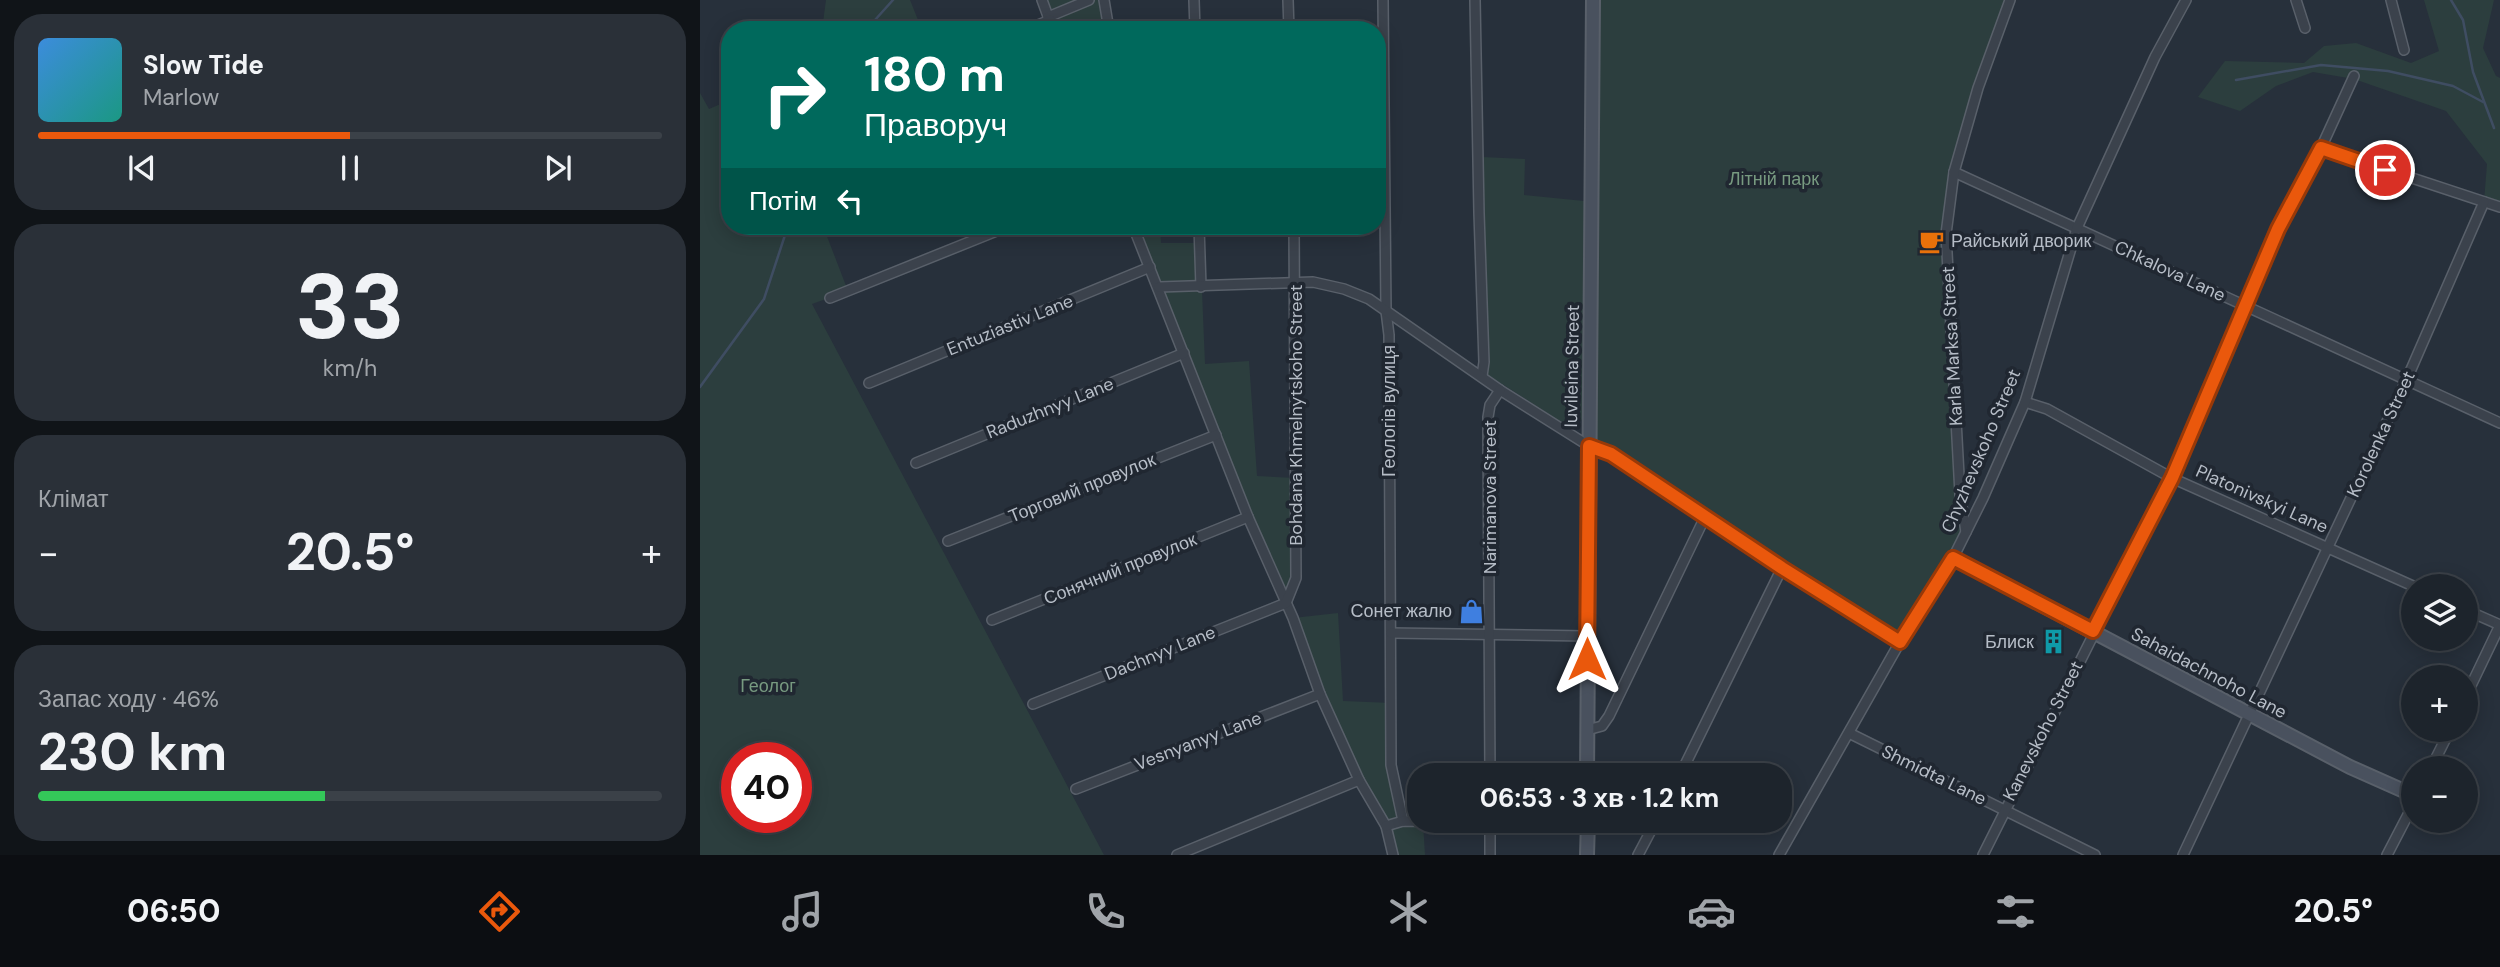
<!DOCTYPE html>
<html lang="uk">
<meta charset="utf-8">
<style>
:root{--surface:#1d242c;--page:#2a3038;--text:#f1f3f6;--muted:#a0a4a9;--line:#3b4148;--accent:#ea580c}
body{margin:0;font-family:"DM Sans",sans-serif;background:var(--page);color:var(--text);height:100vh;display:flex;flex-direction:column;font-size:26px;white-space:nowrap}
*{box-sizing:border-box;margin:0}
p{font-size:23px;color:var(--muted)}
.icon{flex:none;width:38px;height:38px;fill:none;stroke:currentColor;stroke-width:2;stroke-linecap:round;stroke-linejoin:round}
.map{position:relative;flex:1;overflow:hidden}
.details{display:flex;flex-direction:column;gap:14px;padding:14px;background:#101418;width:700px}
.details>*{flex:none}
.hud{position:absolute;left:21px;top:21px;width:665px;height:214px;border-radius:28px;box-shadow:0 4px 18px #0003,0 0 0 2px var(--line);background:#00695c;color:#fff;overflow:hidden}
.tools{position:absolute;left:1701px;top:574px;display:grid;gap:14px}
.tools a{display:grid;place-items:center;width:77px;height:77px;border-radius:50%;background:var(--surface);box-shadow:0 4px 18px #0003,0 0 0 2px var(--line);font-size:35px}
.speed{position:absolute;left:21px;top:742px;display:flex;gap:14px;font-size:35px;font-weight:700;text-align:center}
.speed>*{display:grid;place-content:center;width:91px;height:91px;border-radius:50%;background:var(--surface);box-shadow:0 4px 18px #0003,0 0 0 2px var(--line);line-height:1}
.speed .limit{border:10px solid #d22;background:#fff;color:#111}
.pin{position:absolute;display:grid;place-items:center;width:60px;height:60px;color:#fff;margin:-30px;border:4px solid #fff;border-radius:50%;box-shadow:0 2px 7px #0007}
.me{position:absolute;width:77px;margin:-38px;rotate:0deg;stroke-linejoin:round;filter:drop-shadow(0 0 5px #0008)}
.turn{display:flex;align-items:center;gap:24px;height:147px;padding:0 28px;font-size:32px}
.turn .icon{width:91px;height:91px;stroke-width:2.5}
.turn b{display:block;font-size:49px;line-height:60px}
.then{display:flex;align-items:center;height:66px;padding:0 28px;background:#0003;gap:14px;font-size:26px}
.big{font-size:52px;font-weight:700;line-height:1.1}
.details .card{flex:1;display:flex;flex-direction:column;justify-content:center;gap:10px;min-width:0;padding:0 24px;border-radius:28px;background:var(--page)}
.details .dial{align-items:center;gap:0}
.dial b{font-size:91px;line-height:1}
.song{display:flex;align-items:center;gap:21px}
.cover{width:84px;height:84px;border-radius:10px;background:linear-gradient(135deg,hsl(210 70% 55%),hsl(170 70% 35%))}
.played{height:7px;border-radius:4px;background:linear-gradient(90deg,var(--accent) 50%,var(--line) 50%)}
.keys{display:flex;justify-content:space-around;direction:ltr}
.heat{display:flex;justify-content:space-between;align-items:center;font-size:38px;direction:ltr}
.charge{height:10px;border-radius:5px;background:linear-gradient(90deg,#34c759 46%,var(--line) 0)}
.trip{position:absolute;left:707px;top:763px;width:385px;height:70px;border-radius:28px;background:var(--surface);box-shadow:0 4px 18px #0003,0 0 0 2px var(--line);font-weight:700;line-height:70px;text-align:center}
.dock{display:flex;height:112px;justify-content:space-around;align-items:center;background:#0c0e12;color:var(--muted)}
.dock .icon{width:49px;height:49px}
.dock .on{color:var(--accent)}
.dock b{font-size:32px;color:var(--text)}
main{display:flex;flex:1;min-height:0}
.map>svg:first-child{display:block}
.green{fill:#2c3e3e;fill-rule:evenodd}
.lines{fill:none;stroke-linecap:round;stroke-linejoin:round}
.stream{stroke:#3f4d62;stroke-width:2.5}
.street-casing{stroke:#59606a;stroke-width:12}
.secondary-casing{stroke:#59606a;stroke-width:16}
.street{stroke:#3b424c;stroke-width:9}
.secondary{stroke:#49515e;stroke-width:12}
.route-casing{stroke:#983908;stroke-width:18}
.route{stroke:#ea580c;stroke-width:12}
.labels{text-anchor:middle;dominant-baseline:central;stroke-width:7;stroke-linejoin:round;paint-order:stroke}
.park-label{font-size:18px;fill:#779a80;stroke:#202731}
.poi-label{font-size:18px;fill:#b6bdc7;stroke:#202731;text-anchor:end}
.street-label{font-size:18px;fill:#b6bdc7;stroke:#202731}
</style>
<main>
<section class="details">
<div class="card">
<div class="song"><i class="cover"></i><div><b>Slow Tide</b><p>Marlow</p></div></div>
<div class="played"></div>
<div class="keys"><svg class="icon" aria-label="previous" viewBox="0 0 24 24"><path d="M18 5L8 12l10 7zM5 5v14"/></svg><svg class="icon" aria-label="pause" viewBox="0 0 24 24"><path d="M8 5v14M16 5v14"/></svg><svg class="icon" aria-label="next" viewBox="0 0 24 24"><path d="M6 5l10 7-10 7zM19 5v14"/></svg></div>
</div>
<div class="card dial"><b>33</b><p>km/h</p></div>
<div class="card"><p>Клімат</p>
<div class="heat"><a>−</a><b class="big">20.5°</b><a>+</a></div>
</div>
<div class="card"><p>Запас ходу · 46%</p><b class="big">230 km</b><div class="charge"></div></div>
</section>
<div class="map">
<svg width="1800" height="855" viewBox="0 0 1800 855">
<rect width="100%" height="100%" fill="#27303b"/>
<g class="green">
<path d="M126,0H210L222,30H122Z"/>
<path d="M342,0H399L405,30H353Z"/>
<path d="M900,0H1310L1254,172L1246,234L1266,534L1200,642L894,449Z"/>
<path d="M1724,0H1794L1783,48L1796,76L1800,78V207L1784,202L1787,164L1746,111L1654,79L1613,72L1576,86L1540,111L1498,97L1525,61L1604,63L1624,46L1656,43L1711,63L1739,51Z"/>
<path d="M0,93L9,109L30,100V226H123L148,291L112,304L404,855H0ZM37,758H96V817H37Z"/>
<path d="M782,157L825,159L824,195L884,201V418L876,423L866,425L785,373L788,364Z"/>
<path d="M433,226H460L461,243H500L505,364L549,361L557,476L595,478L596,578L586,603Z"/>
<path d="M638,613L643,701L691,703V765L703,821L723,822L725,855H693L686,826L659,780L593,618Z"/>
</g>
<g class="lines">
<g class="stream">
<path d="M1751,0L1763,20L1773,72L1794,128"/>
<path d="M166,30L193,0"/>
<path d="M1536,80L1621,65L1688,71L1753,86L1783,102"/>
<path d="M0,387L64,299L88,226"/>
</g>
<defs>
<g id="street">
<path d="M342,0L353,30"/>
<path d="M404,0L409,30"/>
<path d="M494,0L495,30"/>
<path d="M588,0L589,30"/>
<path d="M683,0L686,311L689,335L691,765L703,821"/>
<path d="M775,0L779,213L784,362L782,376"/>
<path d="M1596,0L1605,28"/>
<path d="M1691,0L1704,50"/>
<path d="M348,17L389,0"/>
<path d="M326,30L350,20"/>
<path d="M1621,148L1800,207"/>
<path d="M1254,172L1800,423"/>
<path d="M433,226L548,517L593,618L620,694L659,780L686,826L693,855"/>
<path d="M499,226L501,287"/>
<path d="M459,287L613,282L644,289L669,299L800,390L889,446"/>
<path d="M130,298L309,226"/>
<path d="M169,383L450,267"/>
<path d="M1325,402L1347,409L1472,478L1713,586"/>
<path d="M216,463L484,353"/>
<path d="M1266,532L1260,494L1246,234L1254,172L1278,88L1310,0"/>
<path d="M248,541L516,435"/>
<path d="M1253,558L1283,498L1325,402L1377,228L1455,57L1486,0"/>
<path d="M1766,610L1800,625"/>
<path d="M292,620L548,517"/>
<path d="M691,633L887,636"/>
<path d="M1766,696L1800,625"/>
<path d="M333,704L586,603L596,578L594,226"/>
<path d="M887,730L902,726L909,716L1005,517"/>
<path d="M1149,733L1395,855"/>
<path d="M1731,768L1750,730"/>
<path d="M790,775L788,417L790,405L800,390"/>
<path d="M980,775L1082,568"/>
<path d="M376,789L620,694"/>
<path d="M790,821V855"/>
<path d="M686,826L703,821L888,825"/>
<path d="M477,855L659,780"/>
<path d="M938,855L956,821"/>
<path d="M1079,855L1200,642"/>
<path d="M1283,855L1472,478L1578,229L1621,148L1654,76"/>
<path d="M1483,855L1706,381L1784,202"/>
<path d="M1687,855L1713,805"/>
</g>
<g id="secondary">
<path d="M889,446L911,454L1082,568L1200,642L1253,558L1650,767L1713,795"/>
<path d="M887,775L893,0"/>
<path d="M887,855L888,821"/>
</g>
</defs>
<use href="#street" class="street-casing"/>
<use href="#secondary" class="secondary-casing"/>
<use href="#street" class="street"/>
<use href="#secondary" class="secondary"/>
</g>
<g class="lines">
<defs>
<path id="route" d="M887,659L889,446L911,454L1082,568L1200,642L1253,558L1393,631L1472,478L1578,229L1621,148L1685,170"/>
</defs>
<use href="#route" class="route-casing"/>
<use href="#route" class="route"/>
</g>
<defs>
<symbol id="cafe-bare" viewBox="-9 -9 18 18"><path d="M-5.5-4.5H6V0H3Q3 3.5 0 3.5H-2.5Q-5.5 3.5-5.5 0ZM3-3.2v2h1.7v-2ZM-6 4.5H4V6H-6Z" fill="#e8710a" stroke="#202731" stroke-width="2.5" paint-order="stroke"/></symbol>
<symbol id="shop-bare" viewBox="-9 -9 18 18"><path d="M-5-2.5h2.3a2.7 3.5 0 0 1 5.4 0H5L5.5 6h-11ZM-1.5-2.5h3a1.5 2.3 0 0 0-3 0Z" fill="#3f7fe0" stroke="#202731" stroke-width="2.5" paint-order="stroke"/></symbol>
<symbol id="building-bare" viewBox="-9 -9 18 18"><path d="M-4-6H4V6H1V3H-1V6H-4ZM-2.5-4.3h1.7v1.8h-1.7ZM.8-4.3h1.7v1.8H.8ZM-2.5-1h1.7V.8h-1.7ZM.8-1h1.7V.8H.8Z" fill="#0f9aa8" stroke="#202731" stroke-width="2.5" paint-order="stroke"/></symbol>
</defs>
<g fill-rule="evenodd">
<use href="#cafe-bare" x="1214" y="224" width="35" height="35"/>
<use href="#shop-bare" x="754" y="594" width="35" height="35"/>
<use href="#building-bare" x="1336" y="624" width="35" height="35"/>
</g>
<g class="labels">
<g class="park-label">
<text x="1074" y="179">Літній парк</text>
<text x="68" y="686">Геолог</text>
</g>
<g class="poi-label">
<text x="1251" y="241" text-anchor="start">Райський дворик</text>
<text x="752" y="611">Сонет жалю</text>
<text x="1334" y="642">Блиск</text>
</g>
<g class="street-label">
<text transform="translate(1470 271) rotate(25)">Chkalova Lane</text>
<text transform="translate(310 325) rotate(-22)">Entuziastiv Lane</text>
<text transform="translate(1252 346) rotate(-93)">Karla Marksa Street</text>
<text transform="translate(872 366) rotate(-89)">Iuvileina Street</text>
<text transform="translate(350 408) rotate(-22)">Raduzhnyy Lane</text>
<text transform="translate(689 411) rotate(-90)">Геологів вулиця</text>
<text transform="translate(596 415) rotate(-90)">Bohdana Khmelnytskoho Street</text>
<text transform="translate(1681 434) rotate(-65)">Korolenka Street</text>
<text transform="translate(1281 451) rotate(-67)">Chyzhevskoho Street</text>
<text transform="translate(382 488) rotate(-22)">Торговий провулок</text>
<text transform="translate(790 497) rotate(-90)">Narimanova Street</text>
<text transform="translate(1562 499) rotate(24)">Platonivskyi Lane</text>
<text transform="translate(420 569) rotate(-22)">Сонячний провулок</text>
<text transform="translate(460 653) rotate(-22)">Dachnyy Lane</text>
<text transform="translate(1509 673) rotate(28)">Sahaidachnoho Lane</text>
<text transform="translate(1343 731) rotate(-63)">Kanevskoho Street</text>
<text transform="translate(498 741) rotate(-21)">Vesnyanyy Lane</text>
<text transform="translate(1234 775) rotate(26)">Shmidta Lane</text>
</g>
</g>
</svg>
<div class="tools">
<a><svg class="icon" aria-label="layers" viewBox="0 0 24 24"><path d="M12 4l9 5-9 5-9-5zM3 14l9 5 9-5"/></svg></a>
<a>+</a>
<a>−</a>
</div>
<div class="speed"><div class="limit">40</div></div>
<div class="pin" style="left:1685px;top:170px;background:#d93025"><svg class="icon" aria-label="arrive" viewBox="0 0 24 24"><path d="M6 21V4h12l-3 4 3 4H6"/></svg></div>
<svg class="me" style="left:887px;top:659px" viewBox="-20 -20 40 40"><path d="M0-17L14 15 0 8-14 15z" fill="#ea580c" stroke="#fff" stroke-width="4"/></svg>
<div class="trip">06:53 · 3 хв · 1.2 km</div>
<div class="hud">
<div class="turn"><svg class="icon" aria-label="right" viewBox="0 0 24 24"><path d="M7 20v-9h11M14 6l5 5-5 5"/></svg><div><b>180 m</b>Праворуч</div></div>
<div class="then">Потім<svg class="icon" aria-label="left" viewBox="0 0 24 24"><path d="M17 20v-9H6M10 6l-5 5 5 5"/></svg></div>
</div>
</div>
</main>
<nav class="dock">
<b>06:50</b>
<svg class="icon on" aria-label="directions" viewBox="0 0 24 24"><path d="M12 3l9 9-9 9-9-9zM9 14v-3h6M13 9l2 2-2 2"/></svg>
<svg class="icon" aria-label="music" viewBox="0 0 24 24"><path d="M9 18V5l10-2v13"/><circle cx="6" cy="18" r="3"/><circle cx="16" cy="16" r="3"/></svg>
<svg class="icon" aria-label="phone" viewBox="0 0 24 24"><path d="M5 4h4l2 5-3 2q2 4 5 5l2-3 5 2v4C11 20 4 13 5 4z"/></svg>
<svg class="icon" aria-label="climate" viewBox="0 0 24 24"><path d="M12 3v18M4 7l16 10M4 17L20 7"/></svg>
<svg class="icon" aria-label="car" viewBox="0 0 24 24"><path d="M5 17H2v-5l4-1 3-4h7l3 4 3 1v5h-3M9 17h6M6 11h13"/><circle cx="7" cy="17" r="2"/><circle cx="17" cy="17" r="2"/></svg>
<svg class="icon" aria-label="filters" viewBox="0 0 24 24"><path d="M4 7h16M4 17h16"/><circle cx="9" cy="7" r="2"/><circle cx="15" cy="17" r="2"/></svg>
<b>20.5°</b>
</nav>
